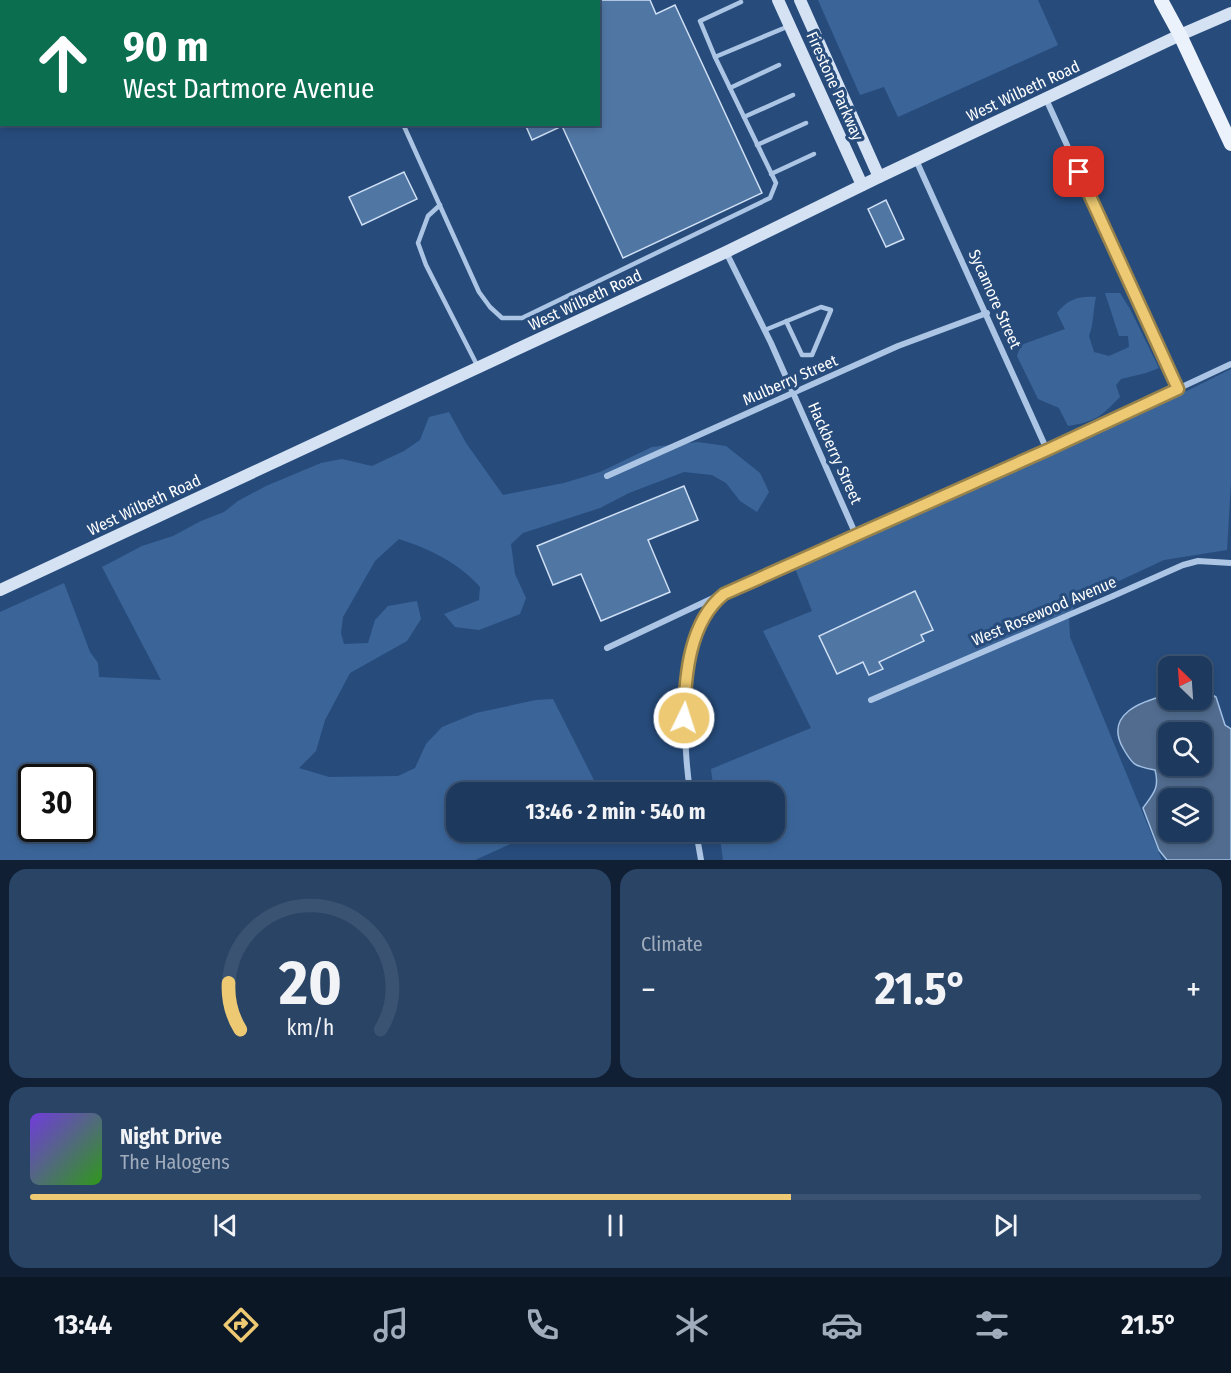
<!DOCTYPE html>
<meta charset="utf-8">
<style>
:root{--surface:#1d395d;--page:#2a4466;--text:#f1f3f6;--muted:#a0acbc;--line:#3b5372;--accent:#ecc972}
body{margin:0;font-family:"Fira Sans Condensed",sans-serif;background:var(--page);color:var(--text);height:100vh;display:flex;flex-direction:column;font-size:22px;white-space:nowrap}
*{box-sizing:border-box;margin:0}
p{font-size:20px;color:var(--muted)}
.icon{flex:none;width:33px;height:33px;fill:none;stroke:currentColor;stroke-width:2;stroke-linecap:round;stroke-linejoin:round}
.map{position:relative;height:860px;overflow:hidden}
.side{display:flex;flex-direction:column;gap:9px;padding:9px;background:#101f33;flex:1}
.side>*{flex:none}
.hud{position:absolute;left:0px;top:0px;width:600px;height:126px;box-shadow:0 3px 9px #0003,0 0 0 2px var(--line);background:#0b6e4f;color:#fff;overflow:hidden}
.needle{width:39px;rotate:335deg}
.tools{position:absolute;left:1158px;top:656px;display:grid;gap:12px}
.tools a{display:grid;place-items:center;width:54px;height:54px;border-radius:12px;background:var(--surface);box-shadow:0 3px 9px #0003,0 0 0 2px var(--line);font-size:30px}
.speed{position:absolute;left:18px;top:764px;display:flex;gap:12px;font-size:30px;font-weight:700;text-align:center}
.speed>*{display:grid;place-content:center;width:78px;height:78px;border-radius:50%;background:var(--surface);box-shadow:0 3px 9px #0003,0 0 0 2px var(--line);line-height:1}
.speed .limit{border:3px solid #111;border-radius:9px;background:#fff;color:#111}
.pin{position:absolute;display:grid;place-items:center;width:51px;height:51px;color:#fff;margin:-26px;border-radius:12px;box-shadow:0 3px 9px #0006}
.me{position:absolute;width:66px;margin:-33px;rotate:4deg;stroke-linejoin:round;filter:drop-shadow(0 0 4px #0008)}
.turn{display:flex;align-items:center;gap:21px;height:126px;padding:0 24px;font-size:27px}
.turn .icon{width:78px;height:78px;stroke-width:2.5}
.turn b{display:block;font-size:42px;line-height:51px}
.big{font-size:45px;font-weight:700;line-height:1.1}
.side .tile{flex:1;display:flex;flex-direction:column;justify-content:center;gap:9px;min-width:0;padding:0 21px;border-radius:18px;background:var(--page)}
.side .dial{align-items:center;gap:0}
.dial svg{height:156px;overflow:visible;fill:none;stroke:var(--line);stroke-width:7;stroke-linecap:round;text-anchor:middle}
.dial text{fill:var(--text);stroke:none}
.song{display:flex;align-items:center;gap:18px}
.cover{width:72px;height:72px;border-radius:9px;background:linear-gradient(135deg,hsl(260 70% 55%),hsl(110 70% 35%))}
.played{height:6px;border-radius:3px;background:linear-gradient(90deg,var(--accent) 65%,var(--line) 65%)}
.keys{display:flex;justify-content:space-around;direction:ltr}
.heat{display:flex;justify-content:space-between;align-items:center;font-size:33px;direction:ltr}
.side .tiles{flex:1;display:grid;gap:9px;grid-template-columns:1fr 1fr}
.tile:last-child{grid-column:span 2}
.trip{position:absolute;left:446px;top:782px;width:339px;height:60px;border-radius:18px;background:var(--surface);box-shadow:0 3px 9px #0003,0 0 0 2px var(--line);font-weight:700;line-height:60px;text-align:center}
.tabs{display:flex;height:96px;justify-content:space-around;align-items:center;background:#0c1725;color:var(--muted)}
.tabs .icon{width:42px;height:42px}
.tabs .selected{color:var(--accent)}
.tabs b{font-size:27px;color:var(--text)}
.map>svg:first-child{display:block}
.green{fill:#3b6599;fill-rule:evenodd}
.water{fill:#516c8f;stroke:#a1c0e4;stroke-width:1.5;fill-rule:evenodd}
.building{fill:#5076a4;stroke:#cfdff4;stroke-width:1.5}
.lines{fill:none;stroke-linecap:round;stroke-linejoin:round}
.lane{stroke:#acc5e4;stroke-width:4.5}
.street{stroke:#acc5e4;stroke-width:6}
.secondary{stroke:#d5e2f4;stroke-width:12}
.primary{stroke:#ecf2fc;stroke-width:14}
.route-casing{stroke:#99834a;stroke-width:15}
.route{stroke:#ecc972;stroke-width:10}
.labels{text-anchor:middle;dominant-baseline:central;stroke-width:6;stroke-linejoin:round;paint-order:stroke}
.street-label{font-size:16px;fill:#fff;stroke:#274c7c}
</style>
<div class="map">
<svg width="1231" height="860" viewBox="0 0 1231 860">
<rect width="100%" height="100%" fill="#274c7c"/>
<g class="green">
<path d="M818,0H1038L1058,45L898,117L884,87L860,95Z"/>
<path d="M1105,293H1120L1130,309L1159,368L1146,373L1121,379L1116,385L1120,397C1100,417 1097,421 1068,426L1059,408L1038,399L1017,356L1021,345L1065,329L1057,313C1068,299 1079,296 1096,297C1093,310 1094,323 1089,336L1094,352L1109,356L1129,347L1128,336H1119Z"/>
<path d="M1231,369V481L1227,550L1164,560L1078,600L1069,616L1070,637L1162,860H723L719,831H774V792H714L711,769L811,728L763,631L812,611L793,563L1002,470L1191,389Z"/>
<path d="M449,412L466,443L503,495L564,483L600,472L652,447L698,442L726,446L760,473L769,492L757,512L740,501L726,483L712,475L684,472L629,493L600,508L523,533L511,544L515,574L526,598L520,614L479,630L455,627L444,614L479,600L480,587C459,563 430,549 399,539L375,561L343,617L341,633L344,644L368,643L375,620L388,606L417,601L421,619L407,641L350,673L325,720L316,751L299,768L329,777L398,776L415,768L426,744L442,727L476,713L536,700L553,699L600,792H456V831H539L475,860H0V612L64,583L90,652L98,663L99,677L161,680L102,567L142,546L173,536L201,521L224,512L238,501L266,486L321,463L342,459L372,466L404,451L420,440L429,417ZM32,777H82V828H32Z"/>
</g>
<path class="water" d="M1206,691L1216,697L1225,725L1231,729V860H1167L1159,850L1143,808C1153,794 1160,788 1155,770C1135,766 1133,766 1123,748C1104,714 1142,701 1168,695V699H1202V692ZM1168,732H1202V765H1168ZM1168,798H1202V831H1168Z"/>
<g class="building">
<path d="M598,0H650L656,14L675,5L762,193L623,258L562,126L532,140L525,124H598Z"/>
<path d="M404,172L417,199L362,225L349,197Z"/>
<path d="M886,200L904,239L886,247L868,209Z"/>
<path d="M684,486L698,520L648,540L670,592L601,621L581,574L553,585L537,546Z"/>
<path d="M915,591L933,630L921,635L924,641L879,662L883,669L869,675L863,662L837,674L819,636Z"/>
</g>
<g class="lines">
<g class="lane">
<path d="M347,0V2"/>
<path d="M153,2L156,0"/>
<path d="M715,57L700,21L741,2"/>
<path d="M0,84L2,83"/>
<path d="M730,88L779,65"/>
<path d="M744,117L793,95"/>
<path d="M403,124L479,292L490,307L502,318H522L770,198L776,183L715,57L789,26"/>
<path d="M757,145L806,123"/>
<path d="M771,174L814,154"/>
<path d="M440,205L428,216L418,243L426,265L477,365"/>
<path d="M765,330L821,307L831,310L812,355H802L786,321"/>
</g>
<g class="street">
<path d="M1046,99L1178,389"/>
<path d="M916,160L1047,450"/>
<path d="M726,252L771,343L856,535"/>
<path d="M607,476L898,346L987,313"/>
<path d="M607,648L730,590L1047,450L1231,364"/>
<path d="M871,700L1113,596L1183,565L1198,561L1231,563"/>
<path d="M690,792C683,740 676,635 719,597"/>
<path d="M696,831L701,860"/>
</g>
<g class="secondary">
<path d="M778,0L862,185"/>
<path d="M800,0L879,177"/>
<path d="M0,590L726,252L879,177L1180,35L1231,13"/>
</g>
<path class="primary" d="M1161,0L1180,35L1231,144"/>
</g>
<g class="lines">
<defs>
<path id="route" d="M684,718C685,676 689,622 724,594L1047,450L1178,389L1079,172"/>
</defs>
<use href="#route" class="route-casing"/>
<use href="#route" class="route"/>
</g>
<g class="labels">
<g class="street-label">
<text transform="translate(835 86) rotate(66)">Firestone Parkway</text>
<text transform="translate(1023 91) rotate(-25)">West Wilbeth Road</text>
<text transform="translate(995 299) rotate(66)">Sycamore Street</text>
<text transform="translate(585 300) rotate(-25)">West Wilbeth Road</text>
<text transform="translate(790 380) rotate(-24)">Mulberry Street</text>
<text transform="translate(835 453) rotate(66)">Hackberry Street</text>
<text transform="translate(144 505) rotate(-25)">West Wilbeth Road</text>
<text transform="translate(1044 611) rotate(-23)">West Rosewood Avenue</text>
</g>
</g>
</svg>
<div class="tools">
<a><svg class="needle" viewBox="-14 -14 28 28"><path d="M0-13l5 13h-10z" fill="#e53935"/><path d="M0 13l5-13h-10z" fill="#a0acbc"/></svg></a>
<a><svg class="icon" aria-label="search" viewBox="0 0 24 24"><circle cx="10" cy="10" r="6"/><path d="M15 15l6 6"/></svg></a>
<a><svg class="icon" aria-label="layers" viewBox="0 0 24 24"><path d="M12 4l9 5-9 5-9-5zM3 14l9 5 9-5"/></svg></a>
</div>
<div class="speed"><div class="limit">30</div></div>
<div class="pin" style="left:1079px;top:172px;background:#d93025"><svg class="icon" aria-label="arrive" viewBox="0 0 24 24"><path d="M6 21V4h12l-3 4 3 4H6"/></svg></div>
<svg class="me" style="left:684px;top:718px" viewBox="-20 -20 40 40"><circle r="17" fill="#ecc972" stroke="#fff" stroke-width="3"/><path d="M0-11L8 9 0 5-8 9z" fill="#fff"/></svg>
<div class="trip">13:46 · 2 min · 540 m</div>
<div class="hud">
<div class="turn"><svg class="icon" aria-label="ahead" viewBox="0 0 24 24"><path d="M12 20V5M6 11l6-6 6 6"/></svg><div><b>90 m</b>West Dartmore Avenue</div></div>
</div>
</div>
<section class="side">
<div class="tiles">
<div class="tile dial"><svg viewBox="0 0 100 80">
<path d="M14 69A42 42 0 1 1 86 69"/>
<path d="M14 69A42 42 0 0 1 8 45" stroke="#ecc972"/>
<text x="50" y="56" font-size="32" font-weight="700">20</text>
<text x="50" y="72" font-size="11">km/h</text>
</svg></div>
<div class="tile"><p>Climate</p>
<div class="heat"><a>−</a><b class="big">21.5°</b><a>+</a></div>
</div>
<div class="tile">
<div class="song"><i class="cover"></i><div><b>Night Drive</b><p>The Halogens</p></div></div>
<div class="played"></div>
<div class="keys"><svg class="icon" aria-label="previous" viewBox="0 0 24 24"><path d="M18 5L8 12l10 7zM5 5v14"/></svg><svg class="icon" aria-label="pause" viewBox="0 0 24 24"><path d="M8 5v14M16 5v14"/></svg><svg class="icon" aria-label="next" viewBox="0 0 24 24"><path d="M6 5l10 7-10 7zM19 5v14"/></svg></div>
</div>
</div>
</section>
<nav class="tabs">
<b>13:44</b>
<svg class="icon selected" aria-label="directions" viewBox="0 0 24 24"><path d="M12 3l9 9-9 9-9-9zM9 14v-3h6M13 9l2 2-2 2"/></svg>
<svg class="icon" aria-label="music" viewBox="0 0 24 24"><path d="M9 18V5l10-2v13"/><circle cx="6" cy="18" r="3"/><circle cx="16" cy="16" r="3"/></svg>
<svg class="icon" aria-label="phone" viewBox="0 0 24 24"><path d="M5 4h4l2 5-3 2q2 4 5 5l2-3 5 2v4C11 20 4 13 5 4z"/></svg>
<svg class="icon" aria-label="climate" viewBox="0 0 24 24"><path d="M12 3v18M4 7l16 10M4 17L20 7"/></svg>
<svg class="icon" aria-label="car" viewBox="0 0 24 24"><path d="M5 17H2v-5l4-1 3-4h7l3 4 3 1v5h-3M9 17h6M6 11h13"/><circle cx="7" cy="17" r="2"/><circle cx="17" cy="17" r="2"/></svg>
<svg class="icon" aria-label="filters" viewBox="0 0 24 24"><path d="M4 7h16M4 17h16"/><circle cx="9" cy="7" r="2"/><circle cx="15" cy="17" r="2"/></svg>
<b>21.5°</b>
</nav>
